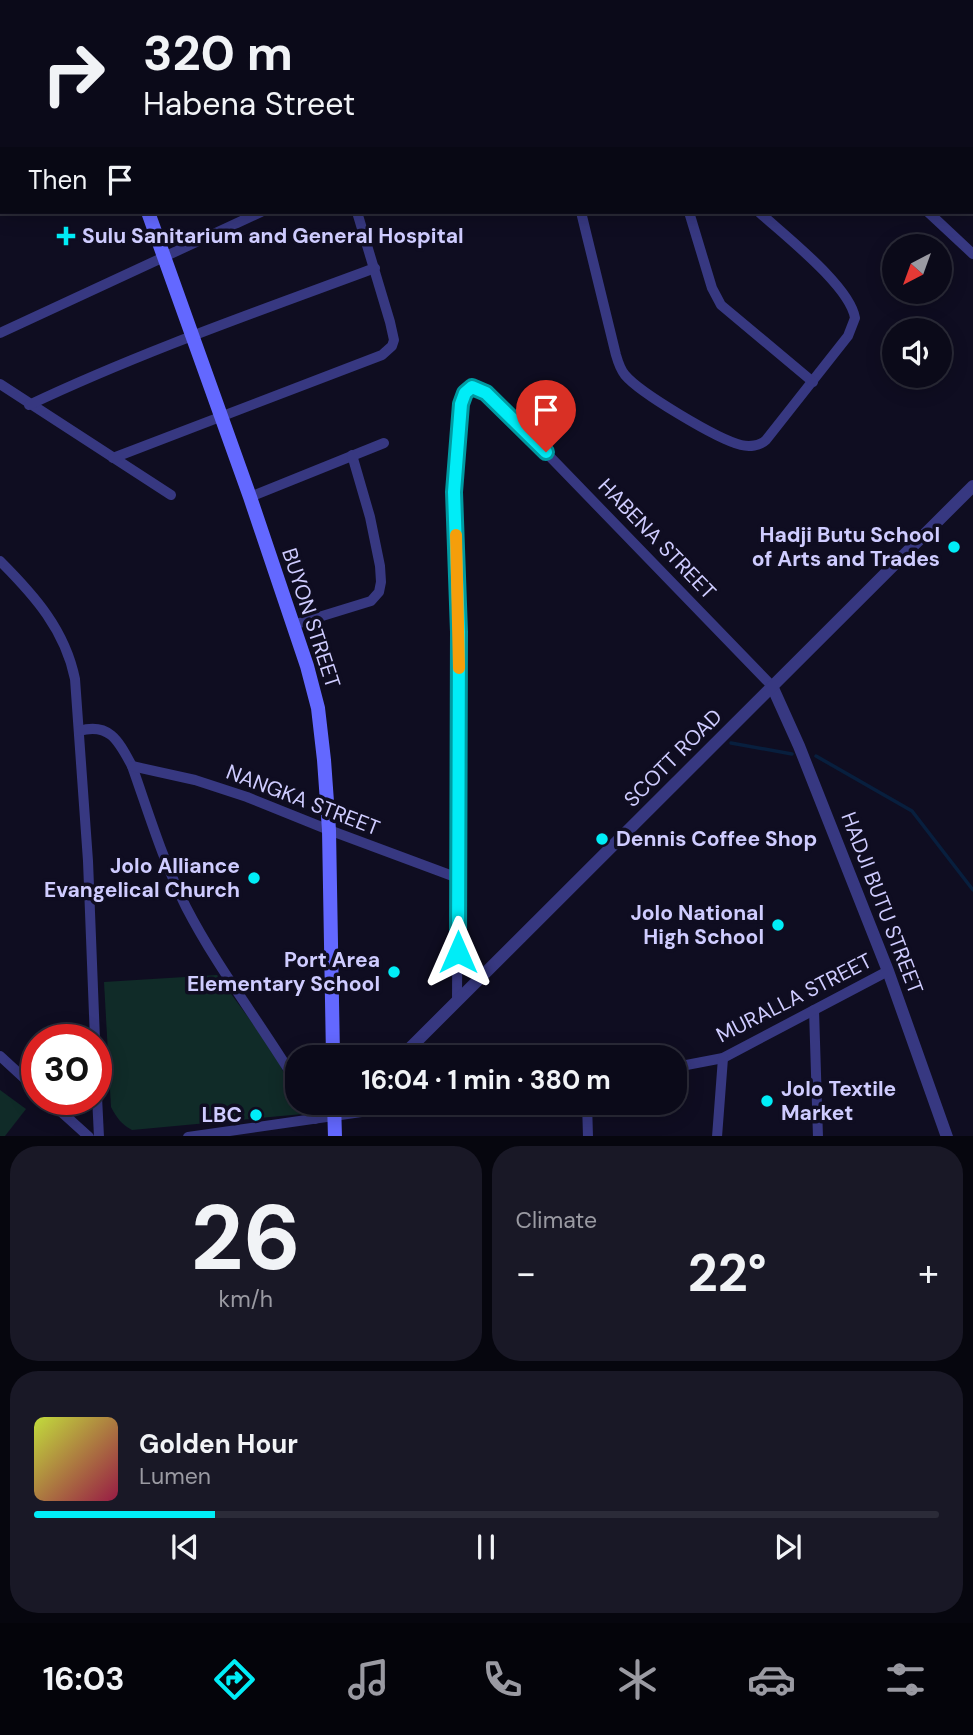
<!DOCTYPE html>
<meta charset="utf-8">
<style>
:root{--surface:#0b0a19;--page:#191826;--text:#f1f3f6;--muted:#9a9aa2;--line:#2b2b38;--accent:#00edf7}
body{margin:0;font-family:"DM Sans",sans-serif;background:var(--page);color:var(--text);height:100vh;display:flex;flex-direction:column;font-size:26px;white-space:nowrap}
*{box-sizing:border-box;margin:0}
p{font-size:23px;color:var(--muted)}
.icon{flex:none;width:38px;height:38px;fill:none;stroke:currentColor;stroke-width:2;stroke-linecap:round;stroke-linejoin:round}
.map{position:relative;height:1136px;overflow:hidden}
.sheet{display:flex;flex-direction:column;gap:10px;padding:10px;background:#06060e;flex:1}
.sheet>*{flex:none}
.guide{position:absolute;left:0px;top:0px;width:973px;height:214px;box-shadow:0 4px 18px #0003,0 0 0 2px var(--line);background:#0b0a19;color:var(--text);overflow:hidden}
.needle{width:46px;rotate:221deg}
.tools{position:absolute;left:882px;top:234px;display:grid;gap:14px}
.tools a{display:grid;place-items:center;width:70px;height:70px;border-radius:50%;background:var(--surface);box-shadow:0 4px 18px #0003,0 0 0 2px var(--line);font-size:35px}
.speed{position:absolute;left:21px;top:1024px;display:flex;gap:14px;font-size:35px;font-weight:700;text-align:center}
.speed>*{display:grid;place-content:center;width:91px;height:91px;border-radius:50%;background:var(--surface);box-shadow:0 4px 18px #0003,0 0 0 2px var(--line);line-height:1}
.speed .limit{border:10px solid #d22;background:#fff;color:#111}
.pin{position:absolute;display:grid;place-items:center;width:60px;height:60px;color:#fff;margin:-72px -30px;border-radius:50% 50% 50% 0;rotate:-45deg;box-shadow:0 0 7px #0007}
.pin .icon{rotate:45deg}
.me{position:absolute;width:77px;margin:-38px;rotate:0deg;stroke-linejoin:round;filter:drop-shadow(0 0 5px #0008)}
.turn{display:flex;align-items:center;gap:24px;height:147px;padding:0 28px;font-size:32px}
.turn .icon{width:91px;height:91px;stroke-width:2.5}
.turn b{display:block;font-size:49px;line-height:60px}
.then{display:flex;align-items:center;height:66px;padding:0 28px;background:#0003;gap:14px;font-size:26px}
.big{font-size:52px;font-weight:700;line-height:1.1}
.sheet .widget{flex:1;display:flex;flex-direction:column;justify-content:center;gap:10px;min-width:0;padding:0 24px;border-radius:28px;background:var(--page)}
.sheet .dial{align-items:center;gap:0}
.dial b{font-size:91px;line-height:1}
.song{display:flex;align-items:center;gap:21px}
.cover{width:84px;height:84px;border-radius:10px;background:linear-gradient(135deg,hsl(70 70% 55%),hsl(340 70% 35%))}
.played{height:7px;border-radius:4px;background:linear-gradient(90deg,var(--accent) 20%,var(--line) 20%)}
.keys{display:flex;justify-content:space-around;direction:ltr}
.heat{display:flex;justify-content:space-between;align-items:center;font-size:38px;direction:ltr}
.sheet .tiles{flex:1;display:grid;gap:10px;grid-template-columns:1fr 1fr}
.widget:last-child{grid-column:span 2}
.trip{position:absolute;left:285px;top:1045px;width:402px;height:70px;border-radius:28px;background:var(--surface);box-shadow:0 4px 18px #0003,0 0 0 2px var(--line);font-weight:700;line-height:70px;text-align:center}
.menu{display:flex;height:112px;justify-content:space-around;align-items:center;background:#04040a;color:var(--muted)}
.menu .icon{width:49px;height:49px}
.menu .on{color:var(--accent)}
.menu b{font-size:32px;color:var(--text)}
.map>svg:first-child{display:block}
.park{fill:#102b28}
.lines{fill:none;stroke-linecap:round;stroke-linejoin:round}
.stream{stroke:#081f3e;stroke-width:3.5}
.minor{stroke:#373881;stroke-width:10}
.tertiary{stroke:#373881;stroke-width:12}
.secondary{stroke:#6368ff;stroke-width:14}
.route-casing{stroke:#009aa1;stroke-width:18}
.route{stroke:#00edf7;stroke-width:12}
.slow{stroke:#f59e0b;stroke-width:12}
.poi-dot{fill:#00edf7;stroke:#0f0d21;stroke-width:2.5}
.labels{text-anchor:middle;dominant-baseline:central;stroke-width:7;stroke-linejoin:round;paint-order:stroke}
.poi-label{font-size:21px;font-weight:bold;fill:#cfccff;stroke:#0f0d21;text-anchor:end}
.street-label{font-size:21px;fill:#cfccff;stroke:#0f0d21}
</style>
<div class="map">
<svg width="973" height="1137" viewBox="0 0 973 1137">
<rect width="100%" height="100%" fill="#0f0d21"/>
<g class="park">
<path d="M217,975L274,1052L303,1114L132,1130C121,1124 117,1118 111,1107L104,982Z"/>
<path d="M0,1090L26,1109L5,1136H0Z"/>
</g>
<g class="lines">
<g class="stream">
<path d="M731,743L792,754"/>
<path d="M816,756L912,811L973,890"/>
</g>
<g class="minor">
<path d="M357,0L358,2"/>
<path d="M497,0L498,2"/>
<path d="M550,0L551,2"/>
<path d="M188,2L192,0"/>
<path d="M382,2L386,0"/>
<path d="M742,2L750,0"/>
<path d="M971,39H973"/>
<path d="M971,129L973,130"/>
<path d="M971,141L973,139"/>
<path d="M581,212L616,355C618,362 620,369 625,375C640,393 717,439 741,445C749,447 760,446 766,440L848,336L855,318C850,286 784,235 759,212"/>
<path d="M689,212L712,288L721,305L813,382"/>
<path d="M928,212L973,254"/>
<path d="M0,333L261,212"/>
<path d="M0,384L171,495"/>
<path d="M29,405C141,352 259,311 375,268"/>
<path d="M113,458L382,355L392,346L394,340L390,322L357,212"/>
<path d="M250,497L384,443"/>
<path d="M0,561C35,596 65,630 75,679L88,861L95,1040"/>
<path d="M293,625L371,601L379,592L381,582L380,566L370,517L352,455"/>
<path d="M79,731C110,722 119,742 132,766C149,814 163,861 186,907C218,969 262,1025 298,1085"/>
<path d="M132,766L195,780L247,797L329,830L458,878"/>
<path d="M457,1001L459,632L454,492L461,404L465,393L473,387L486,393L528,434L772,686"/>
<path d="M814,1010L818,1137"/>
<path d="M0,1056L37,1090"/>
<path d="M676,1067L723,1058L888,971"/>
<path d="M96,1076L99,1137"/>
<path d="M47,1099L89,1137"/>
<path d="M308,1102L315,1119"/>
<path d="M587,1102L588,1137"/>
<path d="M188,1137L431,1102"/>
<path d="M717,1137L723,1058"/>
</g>
<g class="tertiary">
<path d="M772,686L799,746L888,971L947,1137"/>
<path d="M401,1057L973,486"/>
</g>
<g class="secondary">
<path d="M75,0L76,2"/>
<path d="M148,212L250,497L307,666L318,708L324,760L329,830L333,1057"/>
<path d="M334,1102L335,1137"/>
</g>
</g>
<g class="lines">
<defs>
<path id="route" d="M458,952L459,632L454,492L461,404L465,393L472,387L486,393L546,452"/>
</defs>
<use href="#route" class="route-casing"/>
<use href="#route" class="route"/>
<path class="slow" d="M456,535L459,668"/>
</g>
<g class="poi-dot">
<path d="M62.5 225.5h7v7h7v7h-7v7h-7v-7h-7v-7h7z"/>
<circle cx="954" cy="547" r="7"/>
<circle cx="602" cy="839" r="7"/>
<circle cx="254" cy="878" r="7"/>
<circle cx="778" cy="925" r="7"/>
<circle cx="394" cy="972" r="7"/>
<circle cx="767" cy="1101" r="7"/>
<circle cx="256" cy="1115" r="7"/>
</g>
<g class="labels">
<g class="poi-label">
<text x="82" y="236" text-anchor="start">Sulu Sanitarium and General Hospital</text>
<text x="940" y="535">Hadji Butu School<tspan x="940" dy="24">of Arts and Trades</tspan></text>
<text x="616" y="839" text-anchor="start">Dennis Coffee Shop</text>
<text x="240" y="866">Jolo Alliance<tspan x="240" dy="24">Evangelical Church</tspan></text>
<text x="764" y="913">Jolo National<tspan x="764" dy="24">High School</tspan></text>
<text x="380" y="960">Port Area<tspan x="380" dy="24">Elementary School</tspan></text>
<text x="781" y="1089" text-anchor="start">Jolo Textile<tspan x="781" dy="24">Market</tspan></text>
<text x="242" y="1115">LBC</text>
</g>
<g class="street-label">
<text transform="translate(657 539) rotate(46)">HABENA STREET</text>
<text transform="translate(311 618) rotate(72)">BUYON STREET</text>
<text transform="translate(673 758) rotate(-45)">SCOTT ROAD</text>
<text transform="translate(303 800) rotate(21)">NANGKA STREET</text>
<text transform="translate(882 903) rotate(69)">HADJI BUTU STREET</text>
<text transform="translate(794 998) rotate(-27)">MURALLA STREET</text>
</g>
</g>
</svg>
<div class="tools">
<a><svg class="needle" viewBox="-14 -14 28 28"><path d="M0-13l5 13h-10z" fill="#e53935"/><path d="M0 13l5-13h-10z" fill="#9a9aa2"/></svg></a>
<a><svg class="icon" aria-label="sound" viewBox="0 0 24 24"><path d="M4 9h4l5-4v14l-5-4H4zM17 9q2 3 0 6"/></svg></a>
</div>
<div class="speed"><div class="limit">30</div></div>
<div class="pin" style="left:546px;top:452px;background:#d93025"><svg class="icon" aria-label="arrive" viewBox="0 0 24 24"><path d="M6 21V4h12l-3 4 3 4H6"/></svg></div>
<svg class="me" style="left:458px;top:952px" viewBox="-20 -20 40 40"><path d="M0-17L14 15 0 8-14 15z" fill="#00edf7" stroke="#fff" stroke-width="4"/></svg>
<div class="trip">16:04 · 1 min · 380 m</div>
<div class="guide">
<div class="turn"><svg class="icon" aria-label="right" viewBox="0 0 24 24"><path d="M7 20v-9h11M14 6l5 5-5 5"/></svg><div><b>320 m</b>Habena Street</div></div>
<div class="then">Then<svg class="icon" aria-label="arrive" viewBox="0 0 24 24"><path d="M6 21V4h12l-3 4 3 4H6"/></svg></div>
</div>
</div>
<section class="sheet">
<div class="tiles">
<div class="widget dial"><b>26</b><p>km/h</p></div>
<div class="widget"><p>Climate</p>
<div class="heat"><a>−</a><b class="big">22°</b><a>+</a></div>
</div>
<div class="widget">
<div class="song"><i class="cover"></i><div><b>Golden Hour</b><p>Lumen</p></div></div>
<div class="played"></div>
<div class="keys"><svg class="icon" aria-label="previous" viewBox="0 0 24 24"><path d="M18 5L8 12l10 7zM5 5v14"/></svg><svg class="icon" aria-label="pause" viewBox="0 0 24 24"><path d="M8 5v14M16 5v14"/></svg><svg class="icon" aria-label="next" viewBox="0 0 24 24"><path d="M6 5l10 7-10 7zM19 5v14"/></svg></div>
</div>
</div>
</section>
<nav class="menu">
<b>16:03</b>
<svg class="icon on" aria-label="directions" viewBox="0 0 24 24"><path d="M12 3l9 9-9 9-9-9zM9 14v-3h6M13 9l2 2-2 2"/></svg>
<svg class="icon" aria-label="music" viewBox="0 0 24 24"><path d="M9 18V5l10-2v13"/><circle cx="6" cy="18" r="3"/><circle cx="16" cy="16" r="3"/></svg>
<svg class="icon" aria-label="phone" viewBox="0 0 24 24"><path d="M5 4h4l2 5-3 2q2 4 5 5l2-3 5 2v4C11 20 4 13 5 4z"/></svg>
<svg class="icon" aria-label="climate" viewBox="0 0 24 24"><path d="M12 3v18M4 7l16 10M4 17L20 7"/></svg>
<svg class="icon" aria-label="car" viewBox="0 0 24 24"><path d="M5 17H2v-5l4-1 3-4h7l3 4 3 1v5h-3M9 17h6M6 11h13"/><circle cx="7" cy="17" r="2"/><circle cx="17" cy="17" r="2"/></svg>
<svg class="icon" aria-label="filters" viewBox="0 0 24 24"><path d="M4 7h16M4 17h16"/><circle cx="9" cy="7" r="2"/><circle cx="15" cy="17" r="2"/></svg>
</nav>
